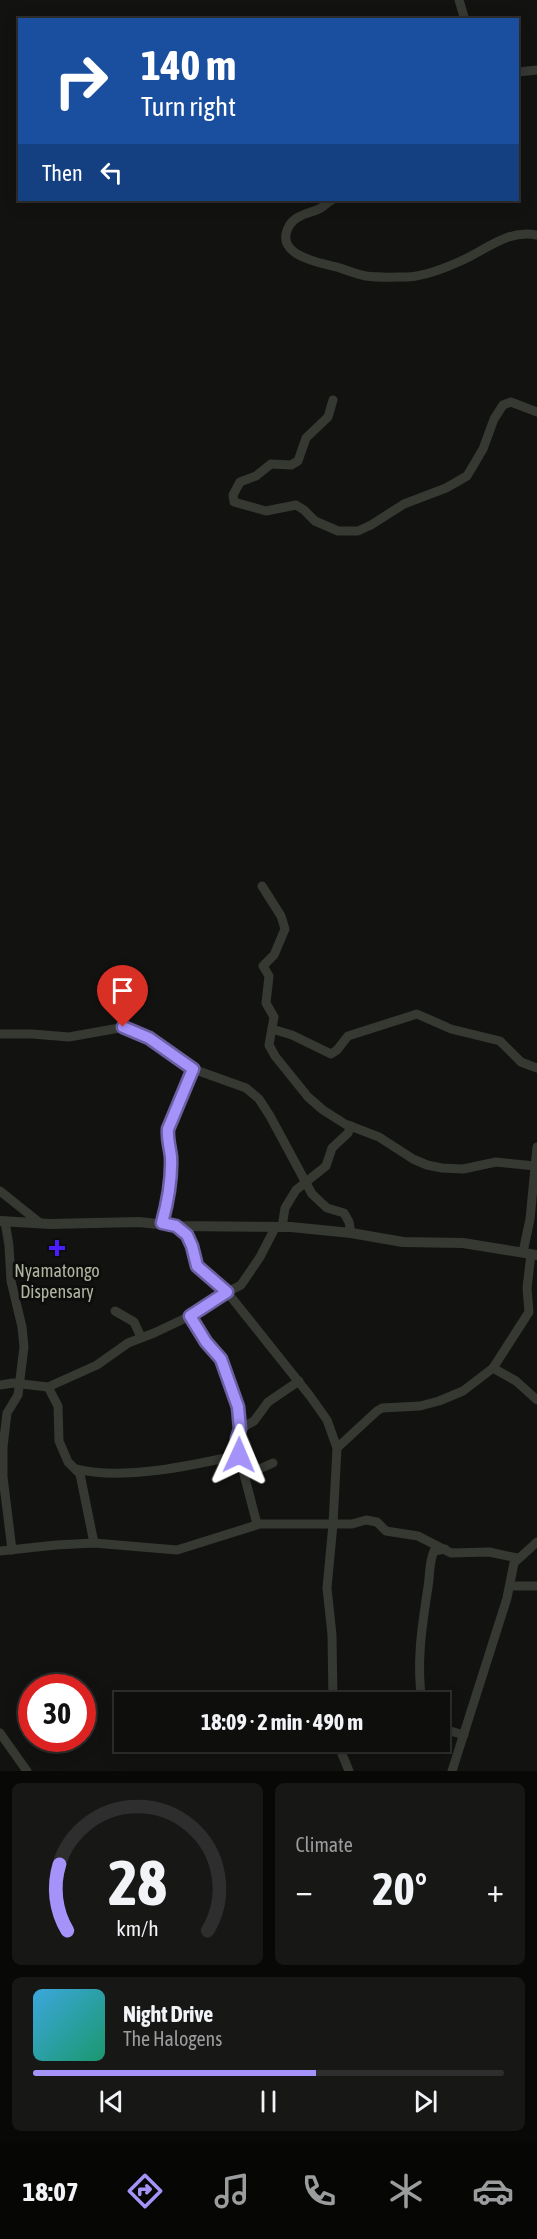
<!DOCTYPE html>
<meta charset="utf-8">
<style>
:root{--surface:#0e0e0d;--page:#171716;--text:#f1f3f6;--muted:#9b9c9d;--line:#2e2e2e;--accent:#a593fa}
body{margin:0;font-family:"Asap Condensed",sans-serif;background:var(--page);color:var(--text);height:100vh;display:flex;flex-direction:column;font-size:22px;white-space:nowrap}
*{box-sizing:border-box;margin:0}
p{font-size:20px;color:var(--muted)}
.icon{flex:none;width:33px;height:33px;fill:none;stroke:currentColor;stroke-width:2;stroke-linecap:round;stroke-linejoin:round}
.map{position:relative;height:1771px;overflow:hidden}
.sheet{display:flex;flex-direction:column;gap:12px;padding:12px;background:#080807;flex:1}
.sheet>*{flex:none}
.banner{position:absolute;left:18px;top:18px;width:501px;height:183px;border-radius:0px;box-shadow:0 3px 15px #0003,0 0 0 2px var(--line);background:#1a4fa0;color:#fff;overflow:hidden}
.speed{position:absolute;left:18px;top:1674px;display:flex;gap:12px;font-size:30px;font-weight:700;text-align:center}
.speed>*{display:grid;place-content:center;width:78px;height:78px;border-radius:50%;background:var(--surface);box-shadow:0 3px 15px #0003,0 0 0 2px var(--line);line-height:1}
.speed .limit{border:9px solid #d22;background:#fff;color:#111}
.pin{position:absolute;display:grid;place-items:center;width:51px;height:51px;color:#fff;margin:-62px -26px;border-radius:50% 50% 50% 0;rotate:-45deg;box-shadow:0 0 6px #0007}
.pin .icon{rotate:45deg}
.me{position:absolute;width:66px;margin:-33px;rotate:1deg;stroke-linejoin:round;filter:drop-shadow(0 0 4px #0008)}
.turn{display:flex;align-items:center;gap:21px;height:126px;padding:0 24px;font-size:27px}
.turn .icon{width:78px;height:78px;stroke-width:2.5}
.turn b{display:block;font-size:42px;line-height:51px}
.then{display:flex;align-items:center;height:57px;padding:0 24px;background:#0003;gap:12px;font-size:22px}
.big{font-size:45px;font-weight:700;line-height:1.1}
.sheet .tile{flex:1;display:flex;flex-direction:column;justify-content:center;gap:9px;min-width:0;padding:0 21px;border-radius:9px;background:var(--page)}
.sheet .dial{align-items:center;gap:0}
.dial svg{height:156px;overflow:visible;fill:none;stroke:var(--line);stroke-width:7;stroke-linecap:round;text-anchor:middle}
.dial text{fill:var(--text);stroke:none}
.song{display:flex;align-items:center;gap:18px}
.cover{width:72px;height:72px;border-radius:9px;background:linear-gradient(135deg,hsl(200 70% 55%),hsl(160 70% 35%))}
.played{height:6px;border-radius:3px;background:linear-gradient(90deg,var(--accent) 60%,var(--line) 60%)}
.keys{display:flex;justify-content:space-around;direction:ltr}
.heat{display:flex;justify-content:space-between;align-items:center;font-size:33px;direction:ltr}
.sheet .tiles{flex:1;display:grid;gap:12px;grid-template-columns:1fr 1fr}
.tile:last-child{grid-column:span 2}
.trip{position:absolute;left:114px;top:1692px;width:336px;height:60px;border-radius:0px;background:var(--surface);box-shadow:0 3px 15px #0003,0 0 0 2px var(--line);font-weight:700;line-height:60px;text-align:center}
.tabs{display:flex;height:96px;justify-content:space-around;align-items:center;background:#060605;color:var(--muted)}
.tabs .icon{width:42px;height:42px}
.tabs .selected{color:var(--accent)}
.tabs b{font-size:27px;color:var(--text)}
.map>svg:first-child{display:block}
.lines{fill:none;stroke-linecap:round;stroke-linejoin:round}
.minor{stroke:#363832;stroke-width:9}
.tertiary{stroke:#363832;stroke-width:10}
.route-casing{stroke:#6b60a2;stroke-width:15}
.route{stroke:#a593fa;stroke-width:10}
.poi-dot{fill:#481dff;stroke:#0d0e0c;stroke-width:2}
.labels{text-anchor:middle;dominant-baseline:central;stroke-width:6;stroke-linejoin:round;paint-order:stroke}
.poi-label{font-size:18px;fill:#b0b5a1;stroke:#0d0e0c}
</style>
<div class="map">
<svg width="537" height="1771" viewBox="0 0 537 1771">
<rect width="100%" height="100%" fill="#121311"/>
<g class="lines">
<g class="minor">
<path d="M459,0L465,20"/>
<path d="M518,72L537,70"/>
<path d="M332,200C328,202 325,205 321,208C310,214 296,214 289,226C273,256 321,263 340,268C348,271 357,274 366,276C379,278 395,277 408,277C427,276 448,267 465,259C488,248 510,229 537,235"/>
<path d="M333,400L328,417L306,438L298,461L291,465L271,464L256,476L240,482L233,495L234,502L266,511L296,505L304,510L315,521L338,531H358L371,525L404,504L446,488L467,476L483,449L494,419L503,405L511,402L537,412"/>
<path d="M262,886L281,916L285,929L274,955L263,966L269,976L266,1003L274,1017L269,1045L275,1056L308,1097L323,1110L345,1124L379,1137L413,1159L427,1165L442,1168L463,1169L496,1162L535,1166"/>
<path d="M272,1029L292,1035L331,1054L337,1050L348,1036L417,1014L451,1029L500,1041L521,1062L537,1068"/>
<path d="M0,1034H32L69,1037L125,1027L149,1038L193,1069L246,1088L259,1099L270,1116L312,1194L327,1208L344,1213L349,1222L351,1233"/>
<path d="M0,1191L40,1223"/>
<path d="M5,1221L9,1246L11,1281L22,1327L24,1347L18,1395L7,1413L3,1447V1477L12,1550"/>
<path d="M161,1223C168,1202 172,1180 171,1157C170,1147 167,1139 168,1129L193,1069"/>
<path d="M176,1226L190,1240L197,1266L227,1292L310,1396L327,1420L337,1448L333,1524L327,1588L332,1635L333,1702"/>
<path d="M282,1227L285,1208L296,1190L326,1166L332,1148L348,1133L351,1126"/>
<path d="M523,1252L530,1219L537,1147"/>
<path d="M115,1311L134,1322L141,1337"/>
<path d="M190,1316L206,1342L221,1359L238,1408L240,1429L237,1438L239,1455L257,1524"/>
<path d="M493,1368L516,1381L537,1400"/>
<path d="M0,1385L13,1383L48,1387L97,1365L128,1343L154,1333L190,1316L222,1295L241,1285L260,1257L275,1228"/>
<path d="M48,1387L58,1406L59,1441L68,1462L80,1474L94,1543"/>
<path d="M240,1429L254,1421L268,1402L299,1381"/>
<path d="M337,1448L377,1411L382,1408L420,1406L439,1401L463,1391L493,1368L529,1312L527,1288L531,1254"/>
<path d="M77,1469C122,1481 194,1465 239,1455"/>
<path d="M246,1475L273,1463"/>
<path d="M0,1551L56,1545L94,1543L177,1550L260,1524H352L366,1520L377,1522L386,1531L418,1536L451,1553L489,1552L517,1558"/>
<path d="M510,1586H537"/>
<path d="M422,1702C416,1663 422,1626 428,1587C430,1575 429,1562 434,1551L445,1549"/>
<path d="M440,1728L464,1735"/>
<path d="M0,1733L27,1771"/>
<path d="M341,1742L342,1754L349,1771"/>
<path d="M452,1771L507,1598L514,1563L537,1542"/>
</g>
<path class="tertiary" d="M0,1221L50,1224L139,1222L176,1226L291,1227L351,1233L403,1242L463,1243L537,1255"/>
</g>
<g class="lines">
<defs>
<path id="route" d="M123,1027L149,1038L193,1069L168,1129C167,1139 170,1147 171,1157C172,1180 168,1201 162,1223L176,1226L187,1235L192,1246L197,1266L227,1292L190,1316L206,1342L221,1359L238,1407L240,1429L237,1438L239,1455"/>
</defs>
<use href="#route" class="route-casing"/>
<use href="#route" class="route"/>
</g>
<path class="poi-dot" d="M54 1239h6v6h6v6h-6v6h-6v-6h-6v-6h6z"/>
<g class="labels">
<g class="poi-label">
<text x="57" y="1270">Nyamatongo<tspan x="57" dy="21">Dispensary</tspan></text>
</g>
</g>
</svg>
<div class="speed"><div class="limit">30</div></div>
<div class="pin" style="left:123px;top:1027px;background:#d93025"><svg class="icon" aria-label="arrive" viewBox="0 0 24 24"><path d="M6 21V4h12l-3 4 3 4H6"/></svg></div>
<svg class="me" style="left:239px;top:1455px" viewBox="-20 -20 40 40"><path d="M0-17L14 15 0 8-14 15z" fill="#a593fa" stroke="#fff" stroke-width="4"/></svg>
<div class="trip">18:09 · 2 min · 490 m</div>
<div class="banner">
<div class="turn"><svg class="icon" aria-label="right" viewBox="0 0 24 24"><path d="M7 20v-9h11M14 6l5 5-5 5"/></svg><div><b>140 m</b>Turn right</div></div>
<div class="then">Then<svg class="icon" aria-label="left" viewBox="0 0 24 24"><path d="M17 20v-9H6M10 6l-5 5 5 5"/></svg></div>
</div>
</div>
<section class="sheet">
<div class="tiles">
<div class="tile dial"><svg viewBox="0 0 100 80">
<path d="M14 69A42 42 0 1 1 86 69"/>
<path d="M14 69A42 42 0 0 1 10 35" stroke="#a593fa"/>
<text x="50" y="56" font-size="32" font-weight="700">28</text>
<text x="50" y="72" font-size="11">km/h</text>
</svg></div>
<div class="tile"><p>Climate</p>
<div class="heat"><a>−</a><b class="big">20°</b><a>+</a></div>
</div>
<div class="tile">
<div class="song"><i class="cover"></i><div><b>Night Drive</b><p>The Halogens</p></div></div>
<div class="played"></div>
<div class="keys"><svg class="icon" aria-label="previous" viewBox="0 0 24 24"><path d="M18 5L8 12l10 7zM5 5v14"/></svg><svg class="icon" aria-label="pause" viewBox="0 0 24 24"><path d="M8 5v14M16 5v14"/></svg><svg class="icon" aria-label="next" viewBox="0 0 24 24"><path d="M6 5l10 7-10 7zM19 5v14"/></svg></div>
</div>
</div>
</section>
<nav class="tabs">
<b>18:07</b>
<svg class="icon selected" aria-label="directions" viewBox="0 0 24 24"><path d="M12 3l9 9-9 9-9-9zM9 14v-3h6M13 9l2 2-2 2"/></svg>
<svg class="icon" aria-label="music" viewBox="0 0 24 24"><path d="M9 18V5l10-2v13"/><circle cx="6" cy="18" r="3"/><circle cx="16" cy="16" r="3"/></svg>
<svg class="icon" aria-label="phone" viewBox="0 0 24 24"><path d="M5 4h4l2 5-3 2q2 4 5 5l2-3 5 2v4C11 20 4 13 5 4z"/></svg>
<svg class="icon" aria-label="climate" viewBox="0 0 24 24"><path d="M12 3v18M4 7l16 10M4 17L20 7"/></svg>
<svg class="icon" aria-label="car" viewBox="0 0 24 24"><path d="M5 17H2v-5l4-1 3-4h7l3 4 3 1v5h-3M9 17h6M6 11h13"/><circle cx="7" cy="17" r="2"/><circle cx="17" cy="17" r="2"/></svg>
</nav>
